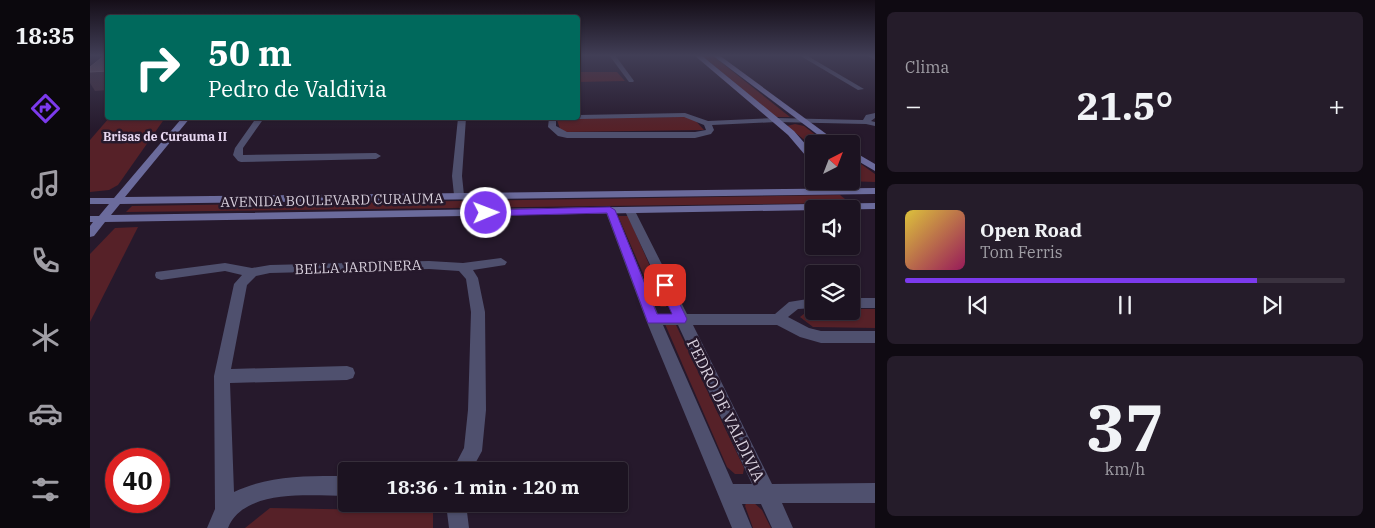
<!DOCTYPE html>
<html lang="es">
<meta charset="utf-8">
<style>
:root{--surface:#1c1321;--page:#251c2a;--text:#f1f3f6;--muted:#a09ea5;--line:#3a323f;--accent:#7c3aed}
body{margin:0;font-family:"IBM Plex Serif",serif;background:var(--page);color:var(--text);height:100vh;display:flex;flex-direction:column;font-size:19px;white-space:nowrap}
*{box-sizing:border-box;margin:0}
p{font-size:16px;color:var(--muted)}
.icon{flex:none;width:28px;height:28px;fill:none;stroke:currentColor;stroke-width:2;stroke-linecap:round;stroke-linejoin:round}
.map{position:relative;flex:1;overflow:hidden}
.side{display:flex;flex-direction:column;gap:12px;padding:12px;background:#0f0a12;width:500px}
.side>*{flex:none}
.hud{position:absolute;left:15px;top:15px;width:475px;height:105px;border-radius:5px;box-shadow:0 1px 4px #0004,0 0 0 1px var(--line);background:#00695c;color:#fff;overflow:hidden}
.needle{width:32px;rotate:42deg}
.fabs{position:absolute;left:715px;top:135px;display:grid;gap:10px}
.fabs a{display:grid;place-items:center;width:55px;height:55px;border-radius:5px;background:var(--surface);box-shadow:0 1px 4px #0004,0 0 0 1px var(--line);font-size:25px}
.speed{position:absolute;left:15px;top:448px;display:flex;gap:10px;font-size:25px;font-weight:700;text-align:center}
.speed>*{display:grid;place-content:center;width:65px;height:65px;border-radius:50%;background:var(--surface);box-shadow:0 1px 4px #0004,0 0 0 1px var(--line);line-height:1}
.speed .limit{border:8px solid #d22;background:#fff;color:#111}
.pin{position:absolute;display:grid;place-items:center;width:42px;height:42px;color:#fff;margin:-21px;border-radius:10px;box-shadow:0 2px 8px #0006}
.me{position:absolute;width:55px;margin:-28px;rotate:89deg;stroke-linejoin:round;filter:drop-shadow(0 0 4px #0008)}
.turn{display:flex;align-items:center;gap:18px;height:105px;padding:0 20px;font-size:22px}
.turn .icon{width:65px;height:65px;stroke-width:2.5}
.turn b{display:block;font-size:35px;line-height:42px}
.big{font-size:38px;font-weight:800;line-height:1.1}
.side .card{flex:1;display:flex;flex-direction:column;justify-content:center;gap:8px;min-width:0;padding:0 18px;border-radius:8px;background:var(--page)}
.side .dial{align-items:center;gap:0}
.dial b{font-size:65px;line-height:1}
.song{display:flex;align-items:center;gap:15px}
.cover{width:60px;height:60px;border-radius:8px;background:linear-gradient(135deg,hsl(50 70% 55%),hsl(330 70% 35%))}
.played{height:5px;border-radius:2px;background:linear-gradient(90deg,var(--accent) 80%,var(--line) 80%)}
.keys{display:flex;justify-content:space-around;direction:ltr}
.heat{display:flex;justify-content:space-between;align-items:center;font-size:28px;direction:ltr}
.trip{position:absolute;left:248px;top:462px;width:290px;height:50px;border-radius:5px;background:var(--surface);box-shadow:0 1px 4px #0004,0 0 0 1px var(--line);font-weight:800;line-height:50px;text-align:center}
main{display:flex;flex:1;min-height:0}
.tabs{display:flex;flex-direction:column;width:90px;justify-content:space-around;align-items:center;background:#0b080d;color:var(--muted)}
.tabs .icon{width:35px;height:35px}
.tabs .active{color:var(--accent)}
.tabs b{font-size:22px;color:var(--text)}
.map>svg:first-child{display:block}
.green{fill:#562128}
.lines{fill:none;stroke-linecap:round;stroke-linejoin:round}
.street{fill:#4f506e;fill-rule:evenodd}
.secondary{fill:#6b6b9c;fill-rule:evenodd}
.shaded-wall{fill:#402d3d}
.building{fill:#695461;stroke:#7a6775}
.route{fill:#7c3aed;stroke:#51269a}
.labels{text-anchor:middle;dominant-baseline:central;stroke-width:5;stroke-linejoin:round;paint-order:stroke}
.far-neighbourhood-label{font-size:12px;font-weight:bold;fill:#e7d7f1;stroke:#26192c}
.street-label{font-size:14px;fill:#d8d0dd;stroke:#26192c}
.near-street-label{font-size:16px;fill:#d8d0dd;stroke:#26192c}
</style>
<main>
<nav class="tabs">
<b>18:35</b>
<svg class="icon active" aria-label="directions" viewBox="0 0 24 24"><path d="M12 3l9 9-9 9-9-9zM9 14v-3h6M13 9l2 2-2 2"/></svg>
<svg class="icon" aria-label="music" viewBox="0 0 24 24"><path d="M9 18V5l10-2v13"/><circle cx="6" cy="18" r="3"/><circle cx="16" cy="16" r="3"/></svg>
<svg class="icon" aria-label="phone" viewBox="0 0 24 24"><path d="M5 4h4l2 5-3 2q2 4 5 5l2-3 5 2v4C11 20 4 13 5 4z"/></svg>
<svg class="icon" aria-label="climate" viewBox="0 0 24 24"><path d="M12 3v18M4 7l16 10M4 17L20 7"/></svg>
<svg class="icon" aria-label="car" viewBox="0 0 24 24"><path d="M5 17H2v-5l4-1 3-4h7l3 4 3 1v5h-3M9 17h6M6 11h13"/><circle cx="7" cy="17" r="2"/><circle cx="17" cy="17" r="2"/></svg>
<svg class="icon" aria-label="filters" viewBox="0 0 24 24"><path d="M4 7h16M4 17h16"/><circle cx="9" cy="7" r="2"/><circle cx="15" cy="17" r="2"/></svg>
</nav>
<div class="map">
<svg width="785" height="528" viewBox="0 0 785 528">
<rect width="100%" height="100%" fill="#26192c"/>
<g class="green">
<path d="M611,55H622L700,117H686Z"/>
<path d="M488,72H527L535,81L488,82Z"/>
<path d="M596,117L604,119L614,130L474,132L470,129L467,120L472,118Z"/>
<path d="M19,118H75L28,185L19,190L0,192V140Z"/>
<path d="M705,124L714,126L736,143L717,142L697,126Z"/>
<path d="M761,157L785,174V182L754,181H761Z"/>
<path d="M750,195L760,203L36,212L42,206Z"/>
<path d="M528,216H538L576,303V307H571L566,303Z"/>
<path d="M48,227L0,322V254L25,228Z"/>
<path d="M761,309H785V328L723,327L710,317L719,310L761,311Z"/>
<path d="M575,324L586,325L654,468L653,474H645L637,467Z"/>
<path d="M663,502L672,510L681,528H663L655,506L656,503Z"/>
<path d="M180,508L343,511V528H155Z"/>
</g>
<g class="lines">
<g class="street">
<path d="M519,55H525L544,81L543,82H539Z"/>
<path d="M709,55H716L774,89L768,90Z"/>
<path d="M776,55L785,56V60Z"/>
<path d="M595,113L618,121L686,118L773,120L776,115L785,113V118L781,121L785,122V126L776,124L686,122L622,125L624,130L621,134L605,138H477L468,136L458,127L459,118H470L466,121V126L477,132H605L616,130L614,125L594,117L488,119L484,118H488V115Z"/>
<path d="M92,118H239L235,120L172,121L153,148V155L286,153L291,156L286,159L151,162L148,161L143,155L145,148L164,121H92Z"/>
<path d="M368,118H376L372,176L374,195L369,198L364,195L362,176Z"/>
<path d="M520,207L525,210L568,314H583L535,211L536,209L540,208L545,211L597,314H685L699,302L724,298V308L708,309L698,317L719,328L731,331H785V343H731L710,337L687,325H603L682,484L785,483V503H692L703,528H682L671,504H652L662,528H642L556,320L515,210ZM573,325H588L662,484H643Z"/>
<path d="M411,258L417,262L415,265L383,270L388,278L395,312L396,410L392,451L381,471H362L374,448L378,410L381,312L376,279L369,271L339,269L180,273L166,276L157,285L141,369L257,366L263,368L265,373L263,378L257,380L140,383L144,492C180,475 217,476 256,476V496C221,496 154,488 138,528H117L125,509L124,376L144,284L152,275L135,271L71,280L66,278L65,275L66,272L135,263L162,268L180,265L339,261L373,263Z"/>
<rect x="761" y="298" width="24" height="10"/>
<path d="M356,504H376L379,528H359Z"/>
</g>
<g class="secondary">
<path d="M604,55H611L704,131L724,154V163L721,162L698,135Z"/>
<path d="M622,55H629L750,144H740Z"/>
<path d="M92,118H100L35,197L785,188V194L30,204L21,215L785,203V209L15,222L4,236L0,237V226L3,222H0V216H9L19,204H0V198H24Z"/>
<path d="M761,150L785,164V171L761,157Z"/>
</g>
</g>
<path class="shaded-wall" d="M18,71V90L5,91L0,83V72Z"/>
<path class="building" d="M15,55H18V71L0,72V67Z"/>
<linearGradient id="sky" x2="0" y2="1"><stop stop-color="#150e18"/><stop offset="0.43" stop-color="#413e56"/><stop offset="1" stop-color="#413e56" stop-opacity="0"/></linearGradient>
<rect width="785" height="129" fill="url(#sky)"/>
<path class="route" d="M520,207L525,210L567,314H582L569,285L575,280L579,282L597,319L595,323H558L517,213L396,216L391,213L396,210Z"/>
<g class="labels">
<g class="far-neighbourhood-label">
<text x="75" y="136">Brisas de Curauma II</text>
</g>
<g class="street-label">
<text transform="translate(242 200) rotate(-1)">AVENIDA BOULEVARD CURAUMA</text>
<text transform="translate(268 267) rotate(-2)">BELLA JARDINERA</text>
</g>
<g class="near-street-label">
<text transform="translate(636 410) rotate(64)">PEDRO DE VALDIVIA</text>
</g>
</g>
</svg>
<div class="fabs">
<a><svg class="needle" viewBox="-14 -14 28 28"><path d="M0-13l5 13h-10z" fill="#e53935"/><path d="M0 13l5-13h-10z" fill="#a09ea5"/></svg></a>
<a><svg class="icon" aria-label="sound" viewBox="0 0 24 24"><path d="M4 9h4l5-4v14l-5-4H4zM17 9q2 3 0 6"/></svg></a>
<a><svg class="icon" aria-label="layers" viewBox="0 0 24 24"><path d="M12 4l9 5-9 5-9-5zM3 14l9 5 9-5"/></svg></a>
</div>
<div class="speed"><div class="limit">40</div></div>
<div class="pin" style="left:575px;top:285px;background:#d93025"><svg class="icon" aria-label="arrive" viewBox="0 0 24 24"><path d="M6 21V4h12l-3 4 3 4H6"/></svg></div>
<svg class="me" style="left:396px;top:213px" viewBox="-20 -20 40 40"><circle r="17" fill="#7c3aed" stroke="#fff" stroke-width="3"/><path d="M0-11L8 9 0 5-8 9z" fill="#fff"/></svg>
<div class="trip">18:36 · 1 min · 120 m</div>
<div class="hud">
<div class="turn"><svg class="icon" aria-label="right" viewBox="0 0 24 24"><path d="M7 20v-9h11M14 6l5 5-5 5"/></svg><div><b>50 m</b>Pedro de Valdivia</div></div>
</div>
</div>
<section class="side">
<div class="card"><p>Clima</p>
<div class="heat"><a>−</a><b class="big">21.5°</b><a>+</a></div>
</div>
<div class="card">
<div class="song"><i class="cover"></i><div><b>Open Road</b><p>Tom Ferris</p></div></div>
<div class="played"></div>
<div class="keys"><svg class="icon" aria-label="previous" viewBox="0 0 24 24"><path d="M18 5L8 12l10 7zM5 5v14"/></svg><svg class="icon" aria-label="pause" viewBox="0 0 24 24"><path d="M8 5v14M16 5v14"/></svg><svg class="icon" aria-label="next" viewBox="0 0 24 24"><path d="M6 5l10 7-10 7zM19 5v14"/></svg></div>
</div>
<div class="card dial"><b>37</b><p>km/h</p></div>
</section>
</main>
